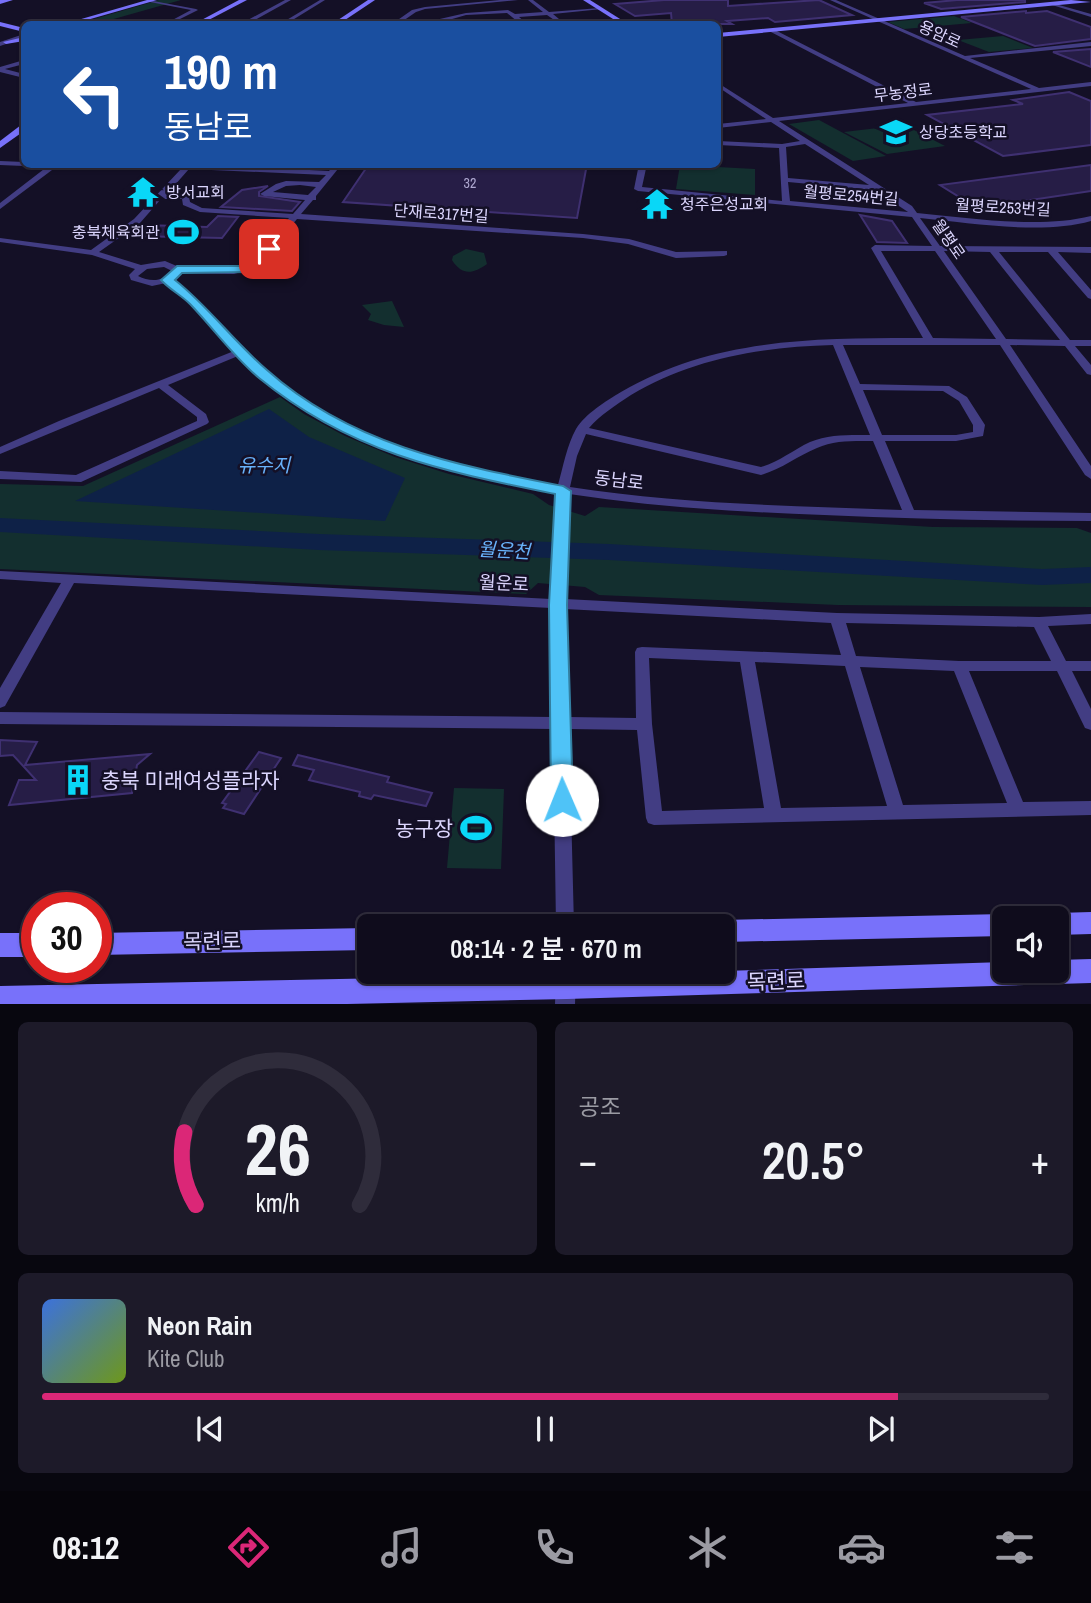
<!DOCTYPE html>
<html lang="ko">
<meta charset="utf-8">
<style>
:root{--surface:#0f0c1c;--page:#1d1a29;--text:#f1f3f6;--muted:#9b9ba3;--line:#2f2c3b;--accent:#db2777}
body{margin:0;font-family:"Archivo Narrow","Noto Sans KR",sans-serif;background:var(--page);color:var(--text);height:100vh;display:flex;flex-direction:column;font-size:26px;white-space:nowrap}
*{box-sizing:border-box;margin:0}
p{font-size:23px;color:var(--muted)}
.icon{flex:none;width:38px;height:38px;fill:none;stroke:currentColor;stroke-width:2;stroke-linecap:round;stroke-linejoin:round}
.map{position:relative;height:1004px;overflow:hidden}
.sheet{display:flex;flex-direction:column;gap:18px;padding:18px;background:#08070f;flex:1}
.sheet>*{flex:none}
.guide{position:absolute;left:21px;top:21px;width:700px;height:147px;border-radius:10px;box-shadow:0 2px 5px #0004,0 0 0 2px var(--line);background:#1a4fa0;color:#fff;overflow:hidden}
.fabs{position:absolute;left:992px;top:906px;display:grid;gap:14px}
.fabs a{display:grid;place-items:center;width:77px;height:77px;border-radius:10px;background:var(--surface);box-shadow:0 2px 5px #0004,0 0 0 2px var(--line);font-size:35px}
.speed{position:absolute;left:21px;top:892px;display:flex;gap:14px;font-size:35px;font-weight:700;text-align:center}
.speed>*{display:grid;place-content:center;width:91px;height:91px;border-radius:50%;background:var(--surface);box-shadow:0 2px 5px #0004,0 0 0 2px var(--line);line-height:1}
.speed .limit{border:10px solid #d22;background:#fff;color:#111}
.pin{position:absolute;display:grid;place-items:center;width:60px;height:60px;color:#fff;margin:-30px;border-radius:14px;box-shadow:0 4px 10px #0006}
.me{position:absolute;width:77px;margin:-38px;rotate:359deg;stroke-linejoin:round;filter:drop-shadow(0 0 5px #0008)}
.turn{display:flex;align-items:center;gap:24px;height:147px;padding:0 28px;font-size:32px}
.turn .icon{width:91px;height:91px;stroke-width:2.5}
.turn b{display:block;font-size:49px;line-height:60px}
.big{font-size:52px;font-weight:600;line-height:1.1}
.sheet .widget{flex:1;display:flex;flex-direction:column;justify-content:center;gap:10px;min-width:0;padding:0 24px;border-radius:10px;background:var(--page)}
.sheet .dial{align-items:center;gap:0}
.dial svg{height:182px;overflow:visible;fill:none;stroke:var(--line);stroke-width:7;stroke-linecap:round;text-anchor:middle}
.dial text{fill:var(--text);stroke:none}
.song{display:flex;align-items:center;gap:21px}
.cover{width:84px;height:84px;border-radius:10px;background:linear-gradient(135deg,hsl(220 70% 55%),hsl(80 70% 35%))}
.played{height:7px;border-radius:4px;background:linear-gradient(90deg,var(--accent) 85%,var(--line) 85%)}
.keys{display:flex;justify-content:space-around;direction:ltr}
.heat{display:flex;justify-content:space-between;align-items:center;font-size:38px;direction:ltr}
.sheet .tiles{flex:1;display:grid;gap:18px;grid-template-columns:1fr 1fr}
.widget:last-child{grid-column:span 2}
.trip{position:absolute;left:357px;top:914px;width:378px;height:70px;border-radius:10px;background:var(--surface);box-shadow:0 2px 5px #0004,0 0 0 2px var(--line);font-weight:600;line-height:70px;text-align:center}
.dock{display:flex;height:112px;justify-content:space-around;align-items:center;background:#06050b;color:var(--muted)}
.dock .icon{width:49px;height:49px}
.dock .on{color:var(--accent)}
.dock b{font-size:32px;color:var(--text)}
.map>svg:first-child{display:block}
.green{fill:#132f2f}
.water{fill:#0e2147}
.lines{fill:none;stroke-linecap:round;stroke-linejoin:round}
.river{fill:#0e2147;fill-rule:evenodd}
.building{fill:#261d46;stroke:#3f3071;stroke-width:2}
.street{fill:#423d83;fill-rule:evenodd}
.secondary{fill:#7871fa;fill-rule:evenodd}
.route{fill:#4fc3f7;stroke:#337fa1;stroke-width:2}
.labels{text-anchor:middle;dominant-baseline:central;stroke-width:5;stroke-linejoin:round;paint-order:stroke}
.number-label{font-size:14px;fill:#aea8d0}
.far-street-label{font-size:16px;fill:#dcd6fe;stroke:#141026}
.far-poi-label{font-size:16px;fill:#dcd6fe;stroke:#141026;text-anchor:start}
.street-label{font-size:18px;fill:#dcd6fe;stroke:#141026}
.water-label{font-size:19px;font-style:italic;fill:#68b1fa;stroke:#141026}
.near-poi-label{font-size:21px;fill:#dcd6fe;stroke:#141026;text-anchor:start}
.near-street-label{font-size:21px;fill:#dcd6fe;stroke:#141026}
</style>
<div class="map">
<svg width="1091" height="1005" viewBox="0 0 1091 1005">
<rect width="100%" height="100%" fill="#141026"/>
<g class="green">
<path d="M159,0H181L96,24H77Z"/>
<path d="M954,16L972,23L904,29L888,22Z"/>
<path d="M1003,36L1033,48L989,52L958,40Z"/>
<path d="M819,120L886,156L853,161L789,124Z"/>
<path d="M895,126L910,128L945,146L887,154L844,132Z"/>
<path d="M680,165L755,169V195L676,189Z"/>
<path d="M466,249L484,253L487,264C473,274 462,276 452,260L453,256Z"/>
<path d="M392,301L404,327L384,325L368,320L371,314L362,305Z"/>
<path d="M280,397L304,414L345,436L395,457L449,474L533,494L549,505L585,516L599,507L933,527L1077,528L1091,533V607L838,605L599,595L585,587L538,583L526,594L0,569V484L83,486Z"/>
<path d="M454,788L504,789L501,869L447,868Z"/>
</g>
<path class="water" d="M269,409L309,437L405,478L385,521L75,501Z"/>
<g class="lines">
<path class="river" d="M0,518L319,534L609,544L1042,569L1091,567V583L1042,585L609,560L319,550L0,532Z"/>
</g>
<g class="building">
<path d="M664,0H728V6L819,0L852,15L775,22L768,18L727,21L732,24H672L671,13L635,16L615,4Z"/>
<path d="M957,0H1025V2L941,9L924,3Z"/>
<path d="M1026,11V13L1047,11L1091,27V39L1035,46L961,17Z"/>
<path d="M1091,49V67L1053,52Z"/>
<path d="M1069,92L1091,101V145L1003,156L927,115L1023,104L1013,100Z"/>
<path d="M369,164L509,165L587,164L577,218L343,202Z"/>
<path d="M1091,165V191L977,208L940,185Z"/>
<path d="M268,186L259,192V196L300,202L292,211L221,207L242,190Z"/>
<path d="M860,215L892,221L907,243L877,242Z"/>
<path d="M218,216L238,217L222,238L134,236L145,225L207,227Z"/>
<path d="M0,740L37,742L25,765L150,754L137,765L132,793L9,805L19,780H36L13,755L0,756Z"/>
<path d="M259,752L281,758L244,814L223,808L226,804L222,803Z"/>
<path d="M298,755L389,777L387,782L432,793L426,806L374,795L371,799L359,796L360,792L309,780L314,770L293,765Z"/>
</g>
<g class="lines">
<g class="street">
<path d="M148,0L196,9L198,10L170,24H165L191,10L150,2Z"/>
<path d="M285,0H291L253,21L258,24H253L246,21Z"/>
<path d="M320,0H325L286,24H280Z"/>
<path d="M500,0H518L425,9L416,12L400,23L431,21L466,13L508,10L515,14L543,12L528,0H533L549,12L600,8L602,9L553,14L565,24H560L547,15L519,17L526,23L523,24H498L500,22H518L507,13L466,15L435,24H392L412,10L425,7Z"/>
<path d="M830,0H836L965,56L1091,42V46L970,58L1039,88L1091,82V86L779,121L912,206L917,213C971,218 1039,229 1091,216V221C1042,235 972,223 920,218L940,246L1091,247V253L1058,252L1091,290V299L1088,298L1048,252H999L1070,340H1091V346H1075L1091,365V375L1087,374L1065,346L1010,345L1091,466V479L1085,475L1000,345H843L860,384L949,386L967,397L985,425L983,436L956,441H885L914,510L1091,513V521C1002,521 913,519 824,515C739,512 654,507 569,494L565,552V599L837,613L1039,617L1091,614V624L1048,626L1066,661H1091V671H1072L1091,709V730L1085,728L1057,671H969L1023,802L1091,801V815L654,825L648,823L646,818L637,730L569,729L574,926H556L553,729L0,724V712L553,717L551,608L74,583L5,706L0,708V688L61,583L0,579V571L551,599L552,552L557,492C440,474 324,443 238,356L168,385L206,414L209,422L207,424L81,482L0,479V471L76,475L197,421V417L159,388L0,454V447L59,421L234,351C212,327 193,302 166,283L152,286L131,280L129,275L135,269L92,255L0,242V238L91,250L134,219L181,169L56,167L0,209V203L48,166L31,164H192L329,171L335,164H342L316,196V200H313L301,214L583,234L629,239L676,252L727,251V255L724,256L676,258L628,244L583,238L297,219L256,268L234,274L180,273L173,280C210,305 234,345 268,373C351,443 454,469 558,485C563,467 567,445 576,429C585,414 606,401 621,392C714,337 819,338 923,338L871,248L875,245L932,246L912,217L638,191L634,189L639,164H647L642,187L782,201L779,148L718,145V141L782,144L800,141L771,122L718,128V124L766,119L718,87V83L773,118L908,103L769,31V29H773L916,102L1031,89ZM805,144L869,185L788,178L786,147ZM189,169L326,175L319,182L286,181L276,184L260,194L264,196L305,200L293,214L202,208L190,202L189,195H166ZM788,182L875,190L908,212L790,201ZM300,185L316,187L308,195L273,192L286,186ZM161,199H182L183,205L200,212L289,218L250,264L234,268L179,267L165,261L141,265L99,252L140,223ZM881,251H935L996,339L933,338ZM944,251L990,252L1060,340L1006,339ZM164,267L172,271C163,282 150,282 138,276L147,269ZM833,345L870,435C851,435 829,434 810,442C793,450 779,462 761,467L589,428C600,415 616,405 631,395C693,358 762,347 833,345ZM863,390L943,391L959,401L973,425V432L956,435H882ZM586,434L761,475C782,469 797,456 817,448C834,440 855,441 873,441L902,510C791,506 680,504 570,487L577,456ZM565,609L831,623L841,655L642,647L637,648L635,652L636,718L568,717ZM846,623L1034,627L1051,661H959L856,656ZM649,658L740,662L764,808L662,811L652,724ZM755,662L845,666L887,806L781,808ZM860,667L954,671L1007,803L903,805Z"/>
<path d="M1052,3L1091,14V17L1052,5Z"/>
<path d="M135,20L152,24H121Z"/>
<path d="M338,20L387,22L390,24L336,23Z"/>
<path d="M24,34V38L0,46V42Z"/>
<path d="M24,60V64L5,69L24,74V78L0,72V67Z"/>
<path d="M0,161L24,162V164H27L24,166L0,165Z"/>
<path d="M556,971H576L575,1005H555Z"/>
</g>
<g class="secondary">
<path d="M0,0H13L0,4Z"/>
<path d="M147,0H157L73,24H64Z"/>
<path d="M239,0H247L201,24H194Z"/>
<path d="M368,0H375L339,24H332Z"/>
<path d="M583,0H590L628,24H621Z"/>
<path d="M1071,0L1091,2L718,37V33Z"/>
<path d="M0,22L24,28V32L0,26Z"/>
<path d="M24,37V41L6,44L3,42Z"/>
<path d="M21,125H24V131L0,148V141Z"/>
<path d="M1091,912V934L1057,935V919H1047L1057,913Z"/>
<path d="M1004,914L1013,919H1004V936L723,942V926H713L723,920Z"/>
<path d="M369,928V950L96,955V933Z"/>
<rect x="0" y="933" width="37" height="24"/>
<path d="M1091,959V983L567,999L303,1005H0V986L723,971L1004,962V971H1057V960Z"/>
</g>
</g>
<path class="route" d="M265,247L274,249L257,269L249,272L182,273L175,280C209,307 234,342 267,370C351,445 456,465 563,486L571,491L567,605L573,800L570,806L562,809L555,806L551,800L549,605L555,494C442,471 351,453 259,378C234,357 213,328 190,304C181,295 169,289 161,280L177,266H244Z"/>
<defs>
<symbol id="school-bare" viewBox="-9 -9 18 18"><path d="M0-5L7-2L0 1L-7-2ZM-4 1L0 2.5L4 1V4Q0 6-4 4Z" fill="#09d7f7" stroke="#141026" stroke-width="2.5" paint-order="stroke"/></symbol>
<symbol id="temple-bare" viewBox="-9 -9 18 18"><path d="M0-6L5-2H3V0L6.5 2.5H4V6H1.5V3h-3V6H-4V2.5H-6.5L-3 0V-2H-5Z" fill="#09d7f7" stroke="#141026" stroke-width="2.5" paint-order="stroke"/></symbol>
<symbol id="stadium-bare" viewBox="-9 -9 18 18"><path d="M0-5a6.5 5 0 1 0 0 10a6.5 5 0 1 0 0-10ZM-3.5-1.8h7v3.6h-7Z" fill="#09d7f7" stroke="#141026" stroke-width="2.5" paint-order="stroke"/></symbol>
<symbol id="building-bare" viewBox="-9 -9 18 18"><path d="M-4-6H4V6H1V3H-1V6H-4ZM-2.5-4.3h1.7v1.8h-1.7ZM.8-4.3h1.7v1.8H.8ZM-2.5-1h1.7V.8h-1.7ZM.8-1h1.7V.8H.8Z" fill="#09d7f7" stroke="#141026" stroke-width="2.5" paint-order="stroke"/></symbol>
</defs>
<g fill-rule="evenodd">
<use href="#school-bare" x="874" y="110" width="44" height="44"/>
<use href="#temple-bare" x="121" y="170" width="44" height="44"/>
<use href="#temple-bare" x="635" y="182" width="44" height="44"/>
<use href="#stadium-bare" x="161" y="210" width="44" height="44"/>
<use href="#building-bare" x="56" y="758" width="44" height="44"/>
<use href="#stadium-bare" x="454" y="806" width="44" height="44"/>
</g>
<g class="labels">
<g class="number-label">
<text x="470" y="183">32</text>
</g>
<g class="far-street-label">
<text transform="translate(940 34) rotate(24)">용암로</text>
<text transform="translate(903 92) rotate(-7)">무농정로</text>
<text transform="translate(851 195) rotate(5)">월평로254번길</text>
<text transform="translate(1003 207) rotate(3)">월평로253번길</text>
<text transform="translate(441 213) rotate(4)">단재로317번길</text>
<text transform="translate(949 239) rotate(55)">월평로</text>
</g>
<g class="far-poi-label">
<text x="919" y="132">상당초등학교</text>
<text x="166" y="192">방서교회</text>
<text x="680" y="204">청주은성교회</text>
<text x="160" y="232" text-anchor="end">충북체육회관</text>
</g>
<g class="street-label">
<text transform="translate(619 480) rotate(7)">동남로</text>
<text transform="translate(504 583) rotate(3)">월운로</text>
</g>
<g class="water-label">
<text x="264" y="465">유수지</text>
<text transform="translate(504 550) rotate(3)">월운천</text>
</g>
<g class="near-poi-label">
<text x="101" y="780">충북 미래여성플라자</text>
<text x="453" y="828" text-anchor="end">농구장</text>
</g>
<g class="near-street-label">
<text transform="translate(212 941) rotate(-1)">목련로</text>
<text transform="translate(776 981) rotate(-2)">목련로</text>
</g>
</g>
</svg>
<div class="fabs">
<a><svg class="icon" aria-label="sound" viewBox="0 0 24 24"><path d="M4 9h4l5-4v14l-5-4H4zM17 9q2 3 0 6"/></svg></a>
</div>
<div class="speed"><div class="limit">30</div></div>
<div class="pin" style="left:269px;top:249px;background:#d93025"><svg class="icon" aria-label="arrive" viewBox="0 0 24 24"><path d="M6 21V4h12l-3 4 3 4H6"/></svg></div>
<svg class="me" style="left:562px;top:800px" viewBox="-20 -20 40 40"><circle r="19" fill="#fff"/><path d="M0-13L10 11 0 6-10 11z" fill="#4fc3f7"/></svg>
<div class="trip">08:14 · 2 분 · 670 m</div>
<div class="guide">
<div class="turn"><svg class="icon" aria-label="left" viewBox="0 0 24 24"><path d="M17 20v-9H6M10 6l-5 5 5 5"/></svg><div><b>190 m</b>동남로</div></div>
</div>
</div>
<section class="sheet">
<div class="tiles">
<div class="widget dial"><svg viewBox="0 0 100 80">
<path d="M14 69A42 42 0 1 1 86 69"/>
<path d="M14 69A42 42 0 0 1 9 37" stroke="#db2777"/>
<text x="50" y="56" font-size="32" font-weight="700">26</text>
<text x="50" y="72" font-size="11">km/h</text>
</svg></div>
<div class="widget"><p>공조</p>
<div class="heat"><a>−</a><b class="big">20.5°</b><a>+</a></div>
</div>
<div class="widget">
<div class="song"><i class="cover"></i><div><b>Neon Rain</b><p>Kite Club</p></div></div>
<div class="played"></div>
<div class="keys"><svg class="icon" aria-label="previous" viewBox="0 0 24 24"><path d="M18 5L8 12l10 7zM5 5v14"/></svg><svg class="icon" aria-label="pause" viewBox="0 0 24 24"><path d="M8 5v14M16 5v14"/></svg><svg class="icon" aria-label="next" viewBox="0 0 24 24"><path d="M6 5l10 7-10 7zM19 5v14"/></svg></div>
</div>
</div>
</section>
<nav class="dock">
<b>08:12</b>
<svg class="icon on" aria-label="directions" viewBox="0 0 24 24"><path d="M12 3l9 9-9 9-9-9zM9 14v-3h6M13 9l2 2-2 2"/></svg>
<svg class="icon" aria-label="music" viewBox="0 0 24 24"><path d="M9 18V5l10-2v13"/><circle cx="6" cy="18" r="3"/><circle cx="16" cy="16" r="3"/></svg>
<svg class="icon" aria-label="phone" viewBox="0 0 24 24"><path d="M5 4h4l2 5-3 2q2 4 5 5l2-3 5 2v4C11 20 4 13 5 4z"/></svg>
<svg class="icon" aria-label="climate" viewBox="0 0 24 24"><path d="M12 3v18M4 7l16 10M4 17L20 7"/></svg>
<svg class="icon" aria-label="car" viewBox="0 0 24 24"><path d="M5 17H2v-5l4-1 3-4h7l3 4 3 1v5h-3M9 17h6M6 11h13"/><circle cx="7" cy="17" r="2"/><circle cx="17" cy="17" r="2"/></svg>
<svg class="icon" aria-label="filters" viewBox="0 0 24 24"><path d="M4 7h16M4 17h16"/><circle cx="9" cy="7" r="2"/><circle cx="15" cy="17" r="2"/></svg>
</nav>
